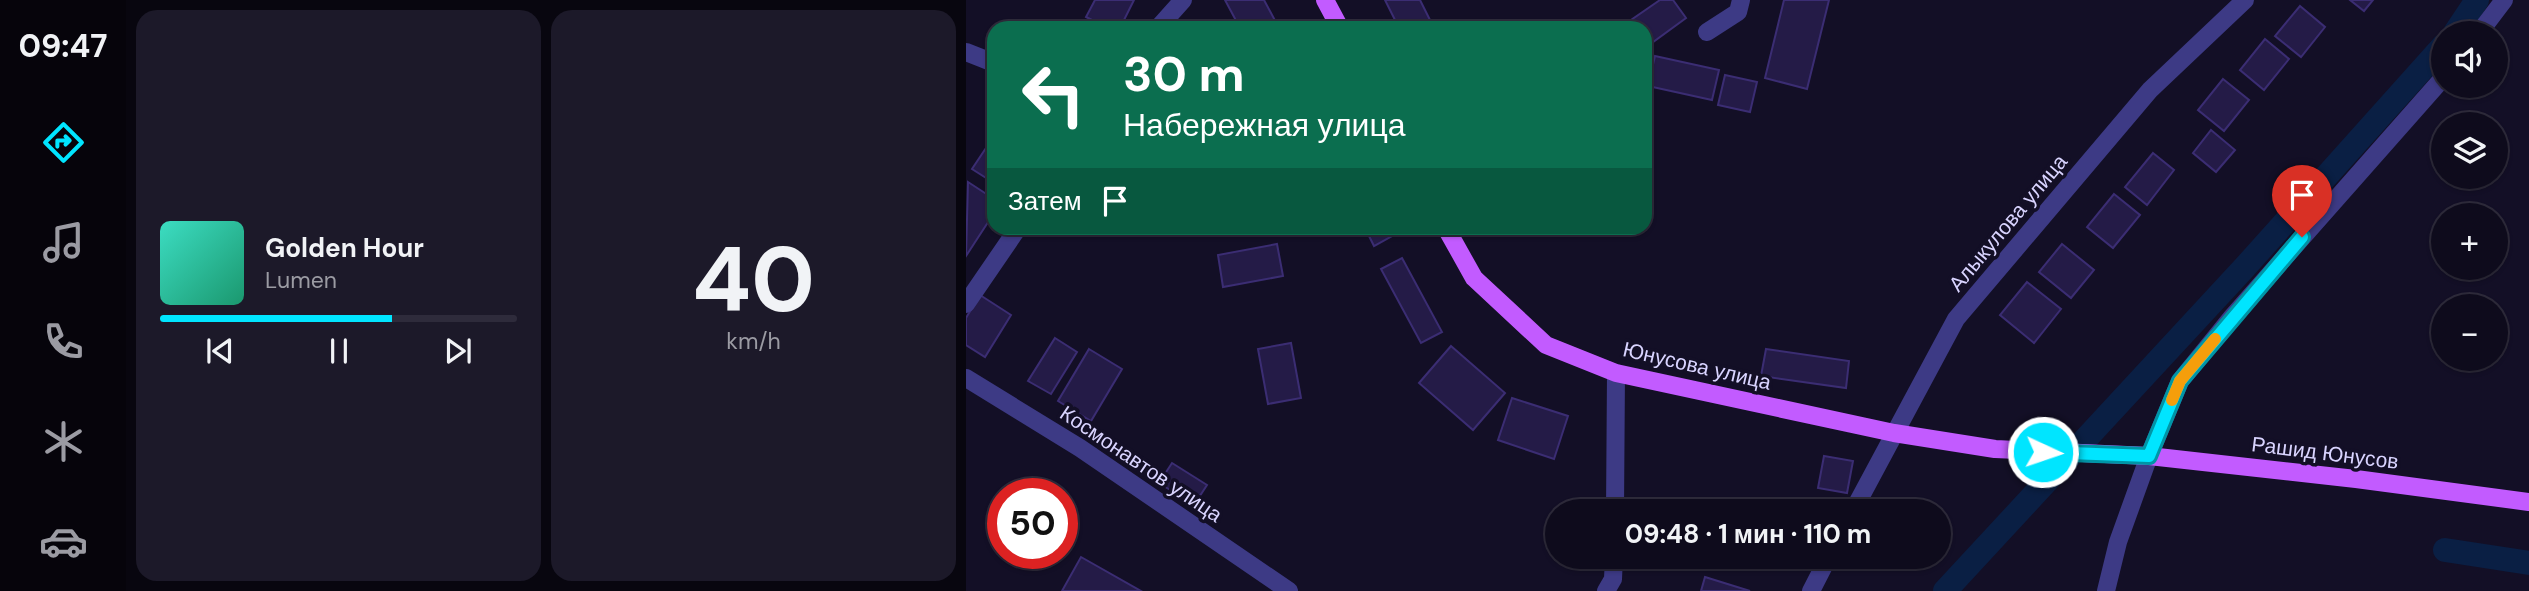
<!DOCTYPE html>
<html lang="ru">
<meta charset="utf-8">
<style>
:root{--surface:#0e0b1c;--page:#1c1929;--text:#f1f3f6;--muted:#9b9ba3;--line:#2e2b3b;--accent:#00e5ff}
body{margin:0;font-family:"DM Sans",sans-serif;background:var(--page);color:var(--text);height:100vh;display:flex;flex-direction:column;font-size:26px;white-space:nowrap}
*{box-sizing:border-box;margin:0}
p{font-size:23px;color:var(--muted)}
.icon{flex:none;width:38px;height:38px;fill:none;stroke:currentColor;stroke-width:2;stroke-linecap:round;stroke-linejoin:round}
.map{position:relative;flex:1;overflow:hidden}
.details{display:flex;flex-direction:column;gap:10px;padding:10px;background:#08060f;width:840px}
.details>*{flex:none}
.banner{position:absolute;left:21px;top:21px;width:665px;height:214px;border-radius:21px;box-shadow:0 2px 5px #0004,0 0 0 2px var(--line);background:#0b6e4f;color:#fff;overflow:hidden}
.fabs{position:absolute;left:1465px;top:21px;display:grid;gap:14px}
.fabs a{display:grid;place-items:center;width:77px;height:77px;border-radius:50%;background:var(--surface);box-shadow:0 2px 5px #0004,0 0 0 2px var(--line);font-size:35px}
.speed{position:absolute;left:21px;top:478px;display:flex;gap:14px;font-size:35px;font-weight:700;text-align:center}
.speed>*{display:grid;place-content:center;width:91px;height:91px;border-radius:50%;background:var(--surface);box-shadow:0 2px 5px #0004,0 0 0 2px var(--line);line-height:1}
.speed .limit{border:10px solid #d22;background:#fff;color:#111}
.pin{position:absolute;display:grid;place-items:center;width:60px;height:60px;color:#fff;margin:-72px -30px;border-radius:50% 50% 50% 0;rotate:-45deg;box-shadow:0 0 7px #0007}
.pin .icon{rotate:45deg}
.me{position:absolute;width:77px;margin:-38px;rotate:93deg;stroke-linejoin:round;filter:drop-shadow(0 0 5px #0008)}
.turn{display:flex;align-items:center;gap:24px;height:147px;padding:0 21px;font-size:32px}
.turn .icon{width:91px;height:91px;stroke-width:2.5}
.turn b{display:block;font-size:49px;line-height:60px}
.then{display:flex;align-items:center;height:66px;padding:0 21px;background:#0003;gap:14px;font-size:26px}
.details .tile{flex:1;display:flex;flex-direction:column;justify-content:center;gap:10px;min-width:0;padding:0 24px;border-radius:21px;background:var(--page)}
.details .dial{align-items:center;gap:0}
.dial b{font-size:91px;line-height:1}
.song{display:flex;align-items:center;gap:21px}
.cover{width:84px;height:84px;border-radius:10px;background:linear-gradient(135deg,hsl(170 70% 55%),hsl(160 70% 35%))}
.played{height:7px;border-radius:4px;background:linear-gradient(90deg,var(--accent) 65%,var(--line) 65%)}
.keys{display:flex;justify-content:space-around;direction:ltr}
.details .tiles{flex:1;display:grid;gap:10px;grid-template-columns:repeat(2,1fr)}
.trip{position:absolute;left:579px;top:499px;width:406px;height:70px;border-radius:35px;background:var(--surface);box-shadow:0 2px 5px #0004,0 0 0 2px var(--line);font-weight:700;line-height:70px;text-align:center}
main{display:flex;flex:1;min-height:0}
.tab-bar{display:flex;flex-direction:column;width:126px;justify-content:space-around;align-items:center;background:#06040b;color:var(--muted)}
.tab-bar .icon{width:49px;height:49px}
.tab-bar .on{color:var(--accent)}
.tab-bar b{font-size:32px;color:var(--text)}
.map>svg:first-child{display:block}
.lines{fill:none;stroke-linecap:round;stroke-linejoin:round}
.canal{stroke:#0a1f44;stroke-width:24}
.building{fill:#241b47;stroke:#3b2d73;stroke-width:2}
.minor{stroke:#3d3a85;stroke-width:18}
.major{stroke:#c25bff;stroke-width:18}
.route-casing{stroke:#0095a6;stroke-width:18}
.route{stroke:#00e5ff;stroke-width:12}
.slow{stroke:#f59e0b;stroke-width:12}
.labels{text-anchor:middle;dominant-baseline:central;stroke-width:7;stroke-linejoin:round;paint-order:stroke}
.street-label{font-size:21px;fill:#d9d4ff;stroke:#130f26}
</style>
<main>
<nav class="tab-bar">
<b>09:47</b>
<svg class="icon on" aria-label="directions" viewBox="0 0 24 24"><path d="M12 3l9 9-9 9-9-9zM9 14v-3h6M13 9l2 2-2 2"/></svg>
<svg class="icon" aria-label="music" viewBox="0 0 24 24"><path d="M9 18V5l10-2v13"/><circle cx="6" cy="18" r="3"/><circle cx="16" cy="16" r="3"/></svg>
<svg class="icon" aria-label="phone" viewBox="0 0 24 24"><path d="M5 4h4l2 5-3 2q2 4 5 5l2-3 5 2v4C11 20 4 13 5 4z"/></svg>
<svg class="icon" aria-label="climate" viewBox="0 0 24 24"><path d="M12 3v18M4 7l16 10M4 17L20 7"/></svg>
<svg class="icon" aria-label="car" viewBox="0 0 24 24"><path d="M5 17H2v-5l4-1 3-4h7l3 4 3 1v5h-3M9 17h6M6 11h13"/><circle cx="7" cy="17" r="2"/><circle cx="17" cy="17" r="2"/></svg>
</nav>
<section class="details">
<div class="tiles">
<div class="tile">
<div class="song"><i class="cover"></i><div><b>Golden Hour</b><p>Lumen</p></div></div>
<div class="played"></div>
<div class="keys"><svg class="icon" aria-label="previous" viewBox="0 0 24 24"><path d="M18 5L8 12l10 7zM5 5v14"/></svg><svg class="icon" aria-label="pause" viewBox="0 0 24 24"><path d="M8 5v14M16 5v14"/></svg><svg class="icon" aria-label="next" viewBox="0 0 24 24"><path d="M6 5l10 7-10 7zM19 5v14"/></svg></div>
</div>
<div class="tile dial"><b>40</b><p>km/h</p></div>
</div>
</section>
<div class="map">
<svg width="1563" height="591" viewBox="0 0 1563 591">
<rect width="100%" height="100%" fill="#130f26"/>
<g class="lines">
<g class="canal">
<path d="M1489,33L1511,0"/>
<path d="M1479,550L1563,563"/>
<path d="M979,591L1278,268L1477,46"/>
</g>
</g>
<g class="building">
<path d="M129,0H168L154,28H142L120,17Z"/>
<path d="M259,0H298L313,28H274Z"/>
<path d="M419,0H454L468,28H433Z"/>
<path d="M694,0H707L720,18L683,45L679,39V28H671L665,20Z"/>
<path d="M818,0H863L841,89L799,78Z"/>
<path d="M1384,0H1407L1398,11Z"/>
<path d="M1334,6L1359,27L1335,57L1309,36Z"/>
<path d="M1299,39L1323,59L1298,90L1274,70Z"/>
<path d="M689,56L753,70L746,100L682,86Z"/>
<path d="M759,75L791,82L784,112L752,105Z"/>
<path d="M1257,79L1283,100L1258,131L1232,110Z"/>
<path d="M1245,130L1269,150L1250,172L1227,153Z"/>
<path d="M28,136V183L6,169Z"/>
<path d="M1187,153L1208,170L1181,205L1159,187Z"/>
<path d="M2,182L28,199V213L0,256Z"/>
<path d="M1148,194L1174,215L1147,248L1121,227Z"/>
<path d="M399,228H422L426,236L408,246Z"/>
<path d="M311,244L317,276L257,287L252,255Z"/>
<path d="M1096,244L1128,270L1105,298L1073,272Z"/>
<path d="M436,258L476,332L455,343L415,269Z"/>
<path d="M1061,282L1095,309L1068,343L1034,315Z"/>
<path d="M14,295L45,315L19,357L0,345V318Z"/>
<path d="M89,338L111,352L85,394L62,381Z"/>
<path d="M325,343L335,398L302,404L292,349Z"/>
<path d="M485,346L539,393L507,430L453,383Z"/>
<path d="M123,349L156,369L125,421L92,401Z"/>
<path d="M800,349L883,361L880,388L795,376Z"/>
<path d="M546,398L602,416L588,459L532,440Z"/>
<path d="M858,456L887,461L881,493L852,488Z"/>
<path d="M206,463L241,485L228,505L193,483Z"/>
<path d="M115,557L175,591H96Z"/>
<path d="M739,577L784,591H735Z"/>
</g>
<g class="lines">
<g class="minor">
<path d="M192,28L217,0"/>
<path d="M741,32L772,12L775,0"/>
<path d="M1513,33L1538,0"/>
<path d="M0,52L28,63"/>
<path d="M0,304L52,228"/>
<path d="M0,378L114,448L323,591"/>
<path d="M649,511L650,373"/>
<path d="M887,511L990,319L1184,90L1279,0"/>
<path d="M640,591L647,579L648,556"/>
<path d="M845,591L863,556"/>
<path d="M1140,591L1152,542L1183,456L1214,381L1266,317L1477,78"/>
</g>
<g class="major">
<path d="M359,0L374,28"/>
<path d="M480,228L508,278L580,345L650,373L928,433L1029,449L1183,456L1390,479L1563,502"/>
</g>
</g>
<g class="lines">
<defs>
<path id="route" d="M1077,452L1183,456L1214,381L1336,237"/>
</defs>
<use href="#route" class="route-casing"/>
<use href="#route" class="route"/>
<path class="slow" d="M1206,400L1214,381L1249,339"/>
</g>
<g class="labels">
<g class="street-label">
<text transform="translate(1042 223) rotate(-50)">Алыкулова улица</text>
<text transform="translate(731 366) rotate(13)">Юнусова улица</text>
<text transform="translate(1359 453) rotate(7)">Рашид Юнусов</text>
<text transform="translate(175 464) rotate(34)">Космонавтов улица</text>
</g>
</g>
</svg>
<div class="fabs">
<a><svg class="icon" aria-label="sound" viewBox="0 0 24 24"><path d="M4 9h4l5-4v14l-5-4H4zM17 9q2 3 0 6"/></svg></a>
<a><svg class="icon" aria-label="layers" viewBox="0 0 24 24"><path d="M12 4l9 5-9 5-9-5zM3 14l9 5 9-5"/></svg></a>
<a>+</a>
<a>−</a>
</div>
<div class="speed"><div class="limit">50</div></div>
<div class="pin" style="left:1336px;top:237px;background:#d93025"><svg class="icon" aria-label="arrive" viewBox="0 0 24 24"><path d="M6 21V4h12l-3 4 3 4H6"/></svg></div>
<svg class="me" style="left:1077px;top:452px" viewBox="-20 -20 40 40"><circle r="17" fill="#00e5ff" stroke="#fff" stroke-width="3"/><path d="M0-11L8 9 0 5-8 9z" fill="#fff"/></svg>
<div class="trip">09:48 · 1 мин · 110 m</div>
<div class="banner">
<div class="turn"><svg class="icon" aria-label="left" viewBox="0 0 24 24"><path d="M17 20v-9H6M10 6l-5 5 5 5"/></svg><div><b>30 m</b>Набережная улица</div></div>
<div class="then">Затем<svg class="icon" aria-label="arrive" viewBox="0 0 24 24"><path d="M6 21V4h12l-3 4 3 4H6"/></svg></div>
</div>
</div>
</main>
